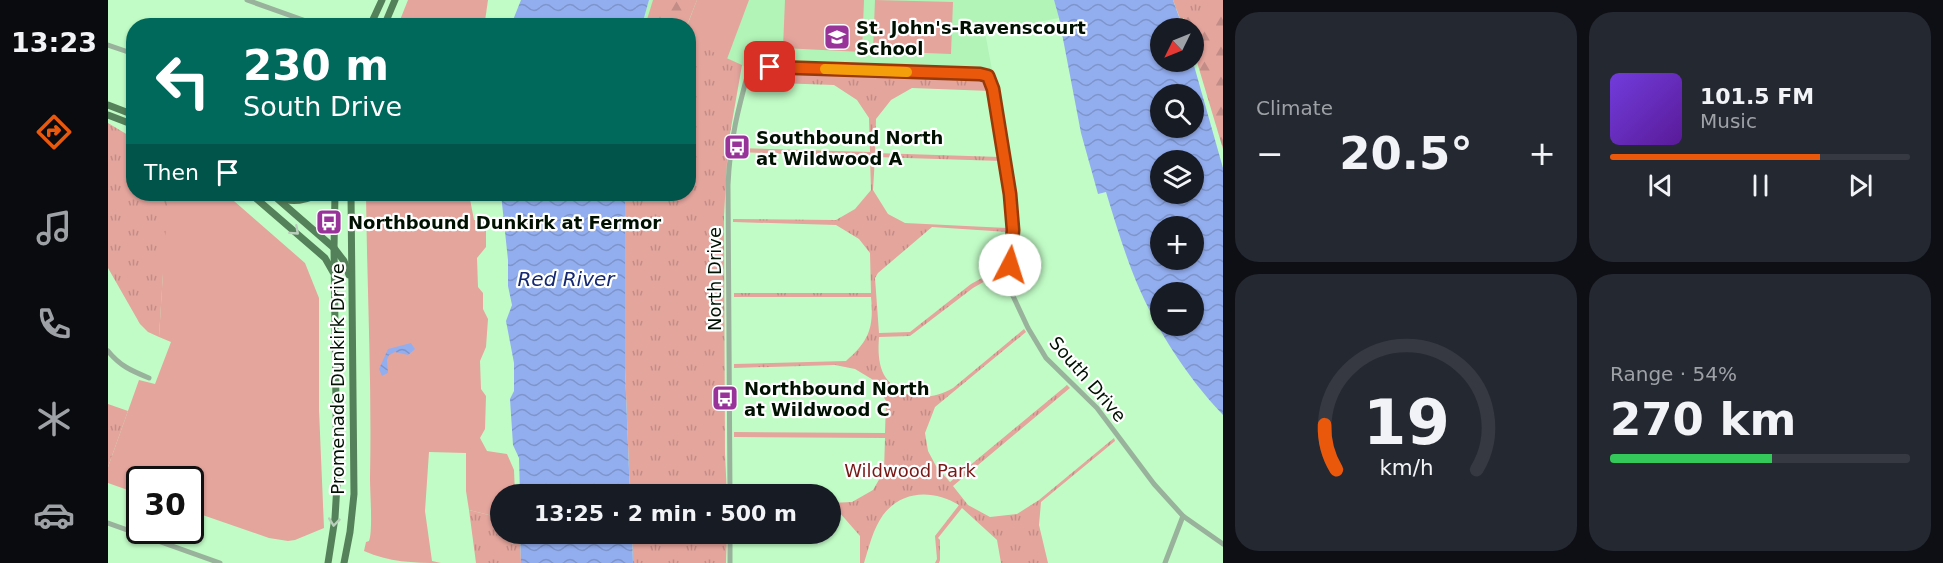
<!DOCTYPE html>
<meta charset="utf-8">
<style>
:root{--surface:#171b24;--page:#242831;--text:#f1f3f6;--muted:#9ea1a6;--line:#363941;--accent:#ea580c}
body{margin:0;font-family:"DejaVu Sans",sans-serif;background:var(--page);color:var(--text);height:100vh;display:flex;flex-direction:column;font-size:22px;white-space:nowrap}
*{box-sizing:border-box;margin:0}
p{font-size:20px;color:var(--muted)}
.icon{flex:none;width:33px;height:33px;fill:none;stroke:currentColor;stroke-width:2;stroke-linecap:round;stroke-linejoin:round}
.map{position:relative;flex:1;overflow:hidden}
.details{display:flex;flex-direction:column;gap:12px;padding:12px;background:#0d0f14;width:720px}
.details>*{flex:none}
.top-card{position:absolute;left:18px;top:18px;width:570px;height:183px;border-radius:24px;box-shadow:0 2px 4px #0004;background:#00695c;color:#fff;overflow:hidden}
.needle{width:39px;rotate:227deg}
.controls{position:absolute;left:1042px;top:18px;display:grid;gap:12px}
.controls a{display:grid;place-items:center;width:54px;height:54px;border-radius:50%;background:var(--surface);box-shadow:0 2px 4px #0004;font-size:30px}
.speed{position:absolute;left:18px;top:466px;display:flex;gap:12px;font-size:30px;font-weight:700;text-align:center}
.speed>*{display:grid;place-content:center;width:78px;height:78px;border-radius:50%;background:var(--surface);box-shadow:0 2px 4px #0004;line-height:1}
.speed .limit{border:3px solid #111;border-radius:9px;background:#fff;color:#111}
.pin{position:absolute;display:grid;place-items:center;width:51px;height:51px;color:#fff;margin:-26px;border-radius:12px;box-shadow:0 3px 9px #0006}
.me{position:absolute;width:66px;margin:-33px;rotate:5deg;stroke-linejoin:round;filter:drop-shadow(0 0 4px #0008)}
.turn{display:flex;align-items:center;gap:21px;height:126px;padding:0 18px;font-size:27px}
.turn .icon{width:78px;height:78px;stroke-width:2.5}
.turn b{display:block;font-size:42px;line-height:51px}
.then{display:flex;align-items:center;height:57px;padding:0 18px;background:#0003;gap:12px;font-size:22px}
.big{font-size:45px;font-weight:600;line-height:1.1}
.details .widget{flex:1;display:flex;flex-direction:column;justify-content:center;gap:9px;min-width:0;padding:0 21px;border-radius:24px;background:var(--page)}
.details .dial{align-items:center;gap:0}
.dial svg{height:156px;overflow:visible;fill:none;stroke:var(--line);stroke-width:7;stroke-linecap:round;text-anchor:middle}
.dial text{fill:var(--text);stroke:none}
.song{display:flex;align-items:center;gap:18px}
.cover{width:72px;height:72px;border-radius:9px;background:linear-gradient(135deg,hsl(260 70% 55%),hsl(270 70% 35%))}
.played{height:6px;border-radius:3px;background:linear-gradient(90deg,var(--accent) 70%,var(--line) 70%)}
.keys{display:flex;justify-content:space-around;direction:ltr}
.heat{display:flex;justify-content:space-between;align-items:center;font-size:33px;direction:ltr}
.charge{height:9px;border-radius:4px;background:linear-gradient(90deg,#34c759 54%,var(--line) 0)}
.details .tiles{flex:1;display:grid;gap:12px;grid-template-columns:repeat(2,1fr)}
.trip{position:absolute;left:382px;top:484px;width:351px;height:60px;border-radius:30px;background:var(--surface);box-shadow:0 2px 4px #0004;font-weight:600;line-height:60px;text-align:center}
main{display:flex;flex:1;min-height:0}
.tab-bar{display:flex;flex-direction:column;width:108px;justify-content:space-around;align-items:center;background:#090b0e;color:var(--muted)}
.tab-bar .icon{width:42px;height:42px}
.tab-bar .on{color:var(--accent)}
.tab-bar b{font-size:27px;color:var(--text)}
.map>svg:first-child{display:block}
.built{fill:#b2f3b8}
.green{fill:#e4a59d}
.forest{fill:url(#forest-firs)}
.park{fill:url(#park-tufts)}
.water{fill:url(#water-waves);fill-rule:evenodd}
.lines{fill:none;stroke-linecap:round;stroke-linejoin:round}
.minor{stroke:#99b29b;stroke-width:5}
.major{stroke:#548159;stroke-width:7}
.oneway{stroke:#bbcdbd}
.route-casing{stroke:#983908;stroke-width:15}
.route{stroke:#ea580c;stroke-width:10}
.slow{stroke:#f59e0b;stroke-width:10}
.labels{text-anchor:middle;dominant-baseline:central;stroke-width:4.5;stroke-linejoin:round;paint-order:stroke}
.poi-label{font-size:18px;font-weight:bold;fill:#001102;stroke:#fff;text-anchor:start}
.street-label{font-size:18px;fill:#001102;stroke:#fff}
.park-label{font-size:18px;fill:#761816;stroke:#fff}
.water-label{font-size:20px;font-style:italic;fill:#152972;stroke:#fff}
</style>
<main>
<nav class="tab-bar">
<b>13:23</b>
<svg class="icon on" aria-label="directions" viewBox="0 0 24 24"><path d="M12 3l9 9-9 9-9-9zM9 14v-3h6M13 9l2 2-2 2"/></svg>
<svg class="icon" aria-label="music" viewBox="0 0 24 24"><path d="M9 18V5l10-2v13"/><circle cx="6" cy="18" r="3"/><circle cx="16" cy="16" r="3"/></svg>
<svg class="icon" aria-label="phone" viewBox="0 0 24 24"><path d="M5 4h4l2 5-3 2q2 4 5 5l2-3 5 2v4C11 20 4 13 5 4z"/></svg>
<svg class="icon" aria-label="climate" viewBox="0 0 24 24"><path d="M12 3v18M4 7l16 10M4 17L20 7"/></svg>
<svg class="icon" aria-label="car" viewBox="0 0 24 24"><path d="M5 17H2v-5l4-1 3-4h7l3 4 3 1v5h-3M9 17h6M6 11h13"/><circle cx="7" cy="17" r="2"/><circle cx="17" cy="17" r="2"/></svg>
</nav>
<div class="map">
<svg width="1115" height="563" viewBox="0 0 1115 563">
<defs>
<pattern id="forest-firs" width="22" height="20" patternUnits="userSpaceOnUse" patternTransform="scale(1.5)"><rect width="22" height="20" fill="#e4a59d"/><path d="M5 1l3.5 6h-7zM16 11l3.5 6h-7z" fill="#c28d86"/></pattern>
<pattern id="park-tufts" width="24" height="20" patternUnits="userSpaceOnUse" patternTransform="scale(1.5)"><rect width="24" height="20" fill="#e4a59d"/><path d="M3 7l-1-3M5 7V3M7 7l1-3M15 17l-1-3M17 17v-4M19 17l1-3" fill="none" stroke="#c28d86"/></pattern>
<pattern id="water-waves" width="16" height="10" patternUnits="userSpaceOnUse" patternTransform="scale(1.5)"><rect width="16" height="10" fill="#93aeef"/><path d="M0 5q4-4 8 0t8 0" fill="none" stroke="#7d95cb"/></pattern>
</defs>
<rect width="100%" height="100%" fill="#c1fcc6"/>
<path class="built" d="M541,0H946L951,18L877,32L884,70L880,76L872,74L642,69L581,41L580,26L545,25L535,21Z"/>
<g class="green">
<path d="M300,0H380L377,21L375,26L290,25Z"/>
<path d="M589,0H641L619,59L581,42L579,26Z"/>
<path d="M677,0H756L754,52L675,48Z"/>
<path d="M767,0L845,2L843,54L765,51Z"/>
<path d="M26,194L59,196L60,194H118L197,263L211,298V410L216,528L187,540L180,541L161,538L83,511L82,480H32L31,494L0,483V467L31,380L47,384L63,342L51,337L55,272Z"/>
<path d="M258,194H361L366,220H378V247L369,258L370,287L375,293V309L380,319L378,347L372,361L373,389L378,396L377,429L372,438L379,451L399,454L406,470L407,495H393V518L361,510L358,491V453L321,452L317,511L324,561L333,563C305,563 281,562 256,551L258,542L261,541C265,531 262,492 262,478C264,383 259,289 258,194Z"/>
</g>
<g class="forest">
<path d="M545,0H589L579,25L537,26Z"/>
<path d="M1070,0H1115V149L1086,52V28H1079Z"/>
</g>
<g class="park">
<path d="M1065,0H1115V7L1072,19Z"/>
<path d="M581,41L634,65L620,145L616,216L617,454L619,495H522L517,369V194H580Z"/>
<path d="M651,72L869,77C877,79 881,83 882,91L804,88L783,100L768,119L767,153L892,157L893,161L767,157L765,190L780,214L797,223L899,228L900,232L824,227L770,273L767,278L771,333L802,332L863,284L894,267H898V269L865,288L802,336L771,337C770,350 770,367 778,378C794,401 823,401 845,388L916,329L918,332L827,407L817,433L820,451L828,466L842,482L959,385L962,388L845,486L860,505L882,517L909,514L931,500L1006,438L1007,441L933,502L931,525L940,563H893L889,540L854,508L830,538L832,540V560L831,563H827L829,559L827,536L851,505C826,490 795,489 775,515C765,529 761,547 756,563H752V536L731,512L723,510V503L744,502L765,490L776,471L777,438L626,437V432L777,433L778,401L767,381L747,369L727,365L626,368V364L738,361C761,341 766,328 763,297H626V293H763L762,253L751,239L728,225L625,222V219L728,220L747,209L763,190L762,157L627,152V148L762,152L761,118L749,100L726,85L640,82L645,74Z"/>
<path d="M0,123L25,138L26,194H60L51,337L40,332L32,324L0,268Z"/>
<path d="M0,404L20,411L0,467Z"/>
<path d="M361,510L393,518V534H412L413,563H368Z"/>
<path d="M524,534H619L618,563H525Z"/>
</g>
<g class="water">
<path d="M413,0H541L534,25H403Z"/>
<path d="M946,0H1065L1075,28H1053V62H1085L1115,168V415C1077,375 1044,323 1024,271C1014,245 1006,218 998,192L990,194L973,133L951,18ZM1086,94V128H1053V94ZM1086,160V194H1053V160ZM1086,226V260H1053V226ZM1086,292V326H1053V292Z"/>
<path d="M393,194H517V369L522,495H412L411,458L405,445L402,399L406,391V363L398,321L404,305L400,286V260Z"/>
<path d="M303,343L307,349L300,355L287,352L281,355L279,360L280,373L274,376L271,369L280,349Z"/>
<path d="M412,534H524L525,563H413Z"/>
</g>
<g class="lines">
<g class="minor">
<path d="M139,0L212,26"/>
<path d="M0,45L26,54"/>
<path d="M0,351C12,366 24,371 41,378"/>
<path d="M622,495L620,185C622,140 630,109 642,66L872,74L880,76L885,89L902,194L905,230L902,265L905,296L920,328L938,358L989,408L1046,484L1075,516L1115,544"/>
<path d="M0,523L112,563"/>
<path d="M622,563V534"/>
<path d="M1057,563L1075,516"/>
</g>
<g class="major">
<path d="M262,26L274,0"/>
<path d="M276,26L287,0"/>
<path d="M0,105L26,115"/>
<path d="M0,115L26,125"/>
<path d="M143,194L217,258L225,272"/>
<path d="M164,194L226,248L236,261L241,275"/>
<path d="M171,197C184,204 198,200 211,194"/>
<path d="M220,563L227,518L229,484L226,248L227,194"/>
<path d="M236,563L242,532L246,494L243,194"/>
</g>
</g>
<defs><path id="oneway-chevron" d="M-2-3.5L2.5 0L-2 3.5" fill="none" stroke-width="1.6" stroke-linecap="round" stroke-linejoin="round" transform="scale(1.5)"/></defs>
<g class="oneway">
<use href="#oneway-chevron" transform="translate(187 231) rotate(42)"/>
<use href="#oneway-chevron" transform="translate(226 522) rotate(96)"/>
</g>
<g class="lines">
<defs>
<path id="route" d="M662,67L872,74L880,76L885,89L902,194L905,230L902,265"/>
</defs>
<use href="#route" class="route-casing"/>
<use href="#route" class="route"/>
<path class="slow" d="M717,69L799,72"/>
</g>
<defs>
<symbol id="school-square" viewBox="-11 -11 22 22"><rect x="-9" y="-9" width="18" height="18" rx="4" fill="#973399" stroke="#fff"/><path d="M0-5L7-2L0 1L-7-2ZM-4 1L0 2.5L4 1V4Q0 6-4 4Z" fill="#fff"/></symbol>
<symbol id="bus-square" viewBox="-11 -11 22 22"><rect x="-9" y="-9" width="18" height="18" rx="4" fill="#973399" stroke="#fff"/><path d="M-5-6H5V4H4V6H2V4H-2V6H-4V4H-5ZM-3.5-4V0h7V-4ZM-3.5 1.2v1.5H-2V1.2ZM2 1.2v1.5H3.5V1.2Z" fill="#fff"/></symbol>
</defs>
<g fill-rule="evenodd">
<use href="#school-square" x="714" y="22" width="30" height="30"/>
<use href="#bus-square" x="614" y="132" width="30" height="30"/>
<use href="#bus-square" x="206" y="207" width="30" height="30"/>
<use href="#bus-square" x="602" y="383" width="30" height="30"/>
</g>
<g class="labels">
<g class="poi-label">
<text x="748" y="27">St. John's-Ravenscourt<tspan x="748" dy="21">School</tspan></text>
<text x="648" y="137">Southbound North<tspan x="648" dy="21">at Wildwood A</tspan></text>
<text x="240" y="222">Northbound Dunkirk at Fermor</text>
<text x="636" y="388">Northbound North<tspan x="636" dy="21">at Wildwood C</tspan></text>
</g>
<g class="street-label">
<text transform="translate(606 279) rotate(-90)">North Drive</text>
<text transform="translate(229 379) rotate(-90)">Promenade Dunkirk Drive</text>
<text transform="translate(980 379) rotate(49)">South Drive</text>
</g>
<g class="park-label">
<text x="802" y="470">Wildwood Park</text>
</g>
<g class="water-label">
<text x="458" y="279">Red River</text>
</g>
</g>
</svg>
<div class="controls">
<a><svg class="needle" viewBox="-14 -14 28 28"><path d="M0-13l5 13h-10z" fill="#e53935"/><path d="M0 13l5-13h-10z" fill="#9ea1a6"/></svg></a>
<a><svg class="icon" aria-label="search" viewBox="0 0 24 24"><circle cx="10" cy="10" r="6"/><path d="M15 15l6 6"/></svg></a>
<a><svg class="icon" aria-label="layers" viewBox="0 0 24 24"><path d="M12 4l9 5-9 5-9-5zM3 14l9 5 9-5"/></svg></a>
<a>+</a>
<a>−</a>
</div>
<div class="speed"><div class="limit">30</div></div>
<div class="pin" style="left:662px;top:67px;background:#d93025"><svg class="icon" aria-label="arrive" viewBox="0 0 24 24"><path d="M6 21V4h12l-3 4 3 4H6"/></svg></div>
<svg class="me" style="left:902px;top:265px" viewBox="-20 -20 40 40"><circle r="19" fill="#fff"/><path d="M0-13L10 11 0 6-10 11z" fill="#ea580c"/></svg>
<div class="trip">13:25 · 2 min · 500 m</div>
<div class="top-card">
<div class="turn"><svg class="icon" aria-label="left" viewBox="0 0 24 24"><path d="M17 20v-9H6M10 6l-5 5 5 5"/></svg><div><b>230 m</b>South Drive</div></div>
<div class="then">Then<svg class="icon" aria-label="arrive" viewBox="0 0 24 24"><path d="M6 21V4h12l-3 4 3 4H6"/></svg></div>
</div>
</div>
<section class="details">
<div class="tiles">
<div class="widget"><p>Climate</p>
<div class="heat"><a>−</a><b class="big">20.5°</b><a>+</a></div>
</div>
<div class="widget">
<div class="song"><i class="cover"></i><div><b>101.5 FM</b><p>Music</p></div></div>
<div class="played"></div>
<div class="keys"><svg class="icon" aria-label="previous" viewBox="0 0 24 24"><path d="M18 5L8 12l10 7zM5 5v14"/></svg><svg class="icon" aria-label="pause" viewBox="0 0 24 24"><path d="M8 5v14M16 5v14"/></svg><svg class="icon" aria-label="next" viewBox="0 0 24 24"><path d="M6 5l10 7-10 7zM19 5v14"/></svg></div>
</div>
<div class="widget dial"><svg viewBox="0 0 100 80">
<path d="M14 69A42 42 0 1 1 86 69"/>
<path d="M14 69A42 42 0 0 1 8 46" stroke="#ea580c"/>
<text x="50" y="56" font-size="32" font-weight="700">19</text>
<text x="50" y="72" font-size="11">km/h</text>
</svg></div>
<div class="widget"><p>Range · 54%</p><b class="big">270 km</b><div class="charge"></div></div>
</div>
</section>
</main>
